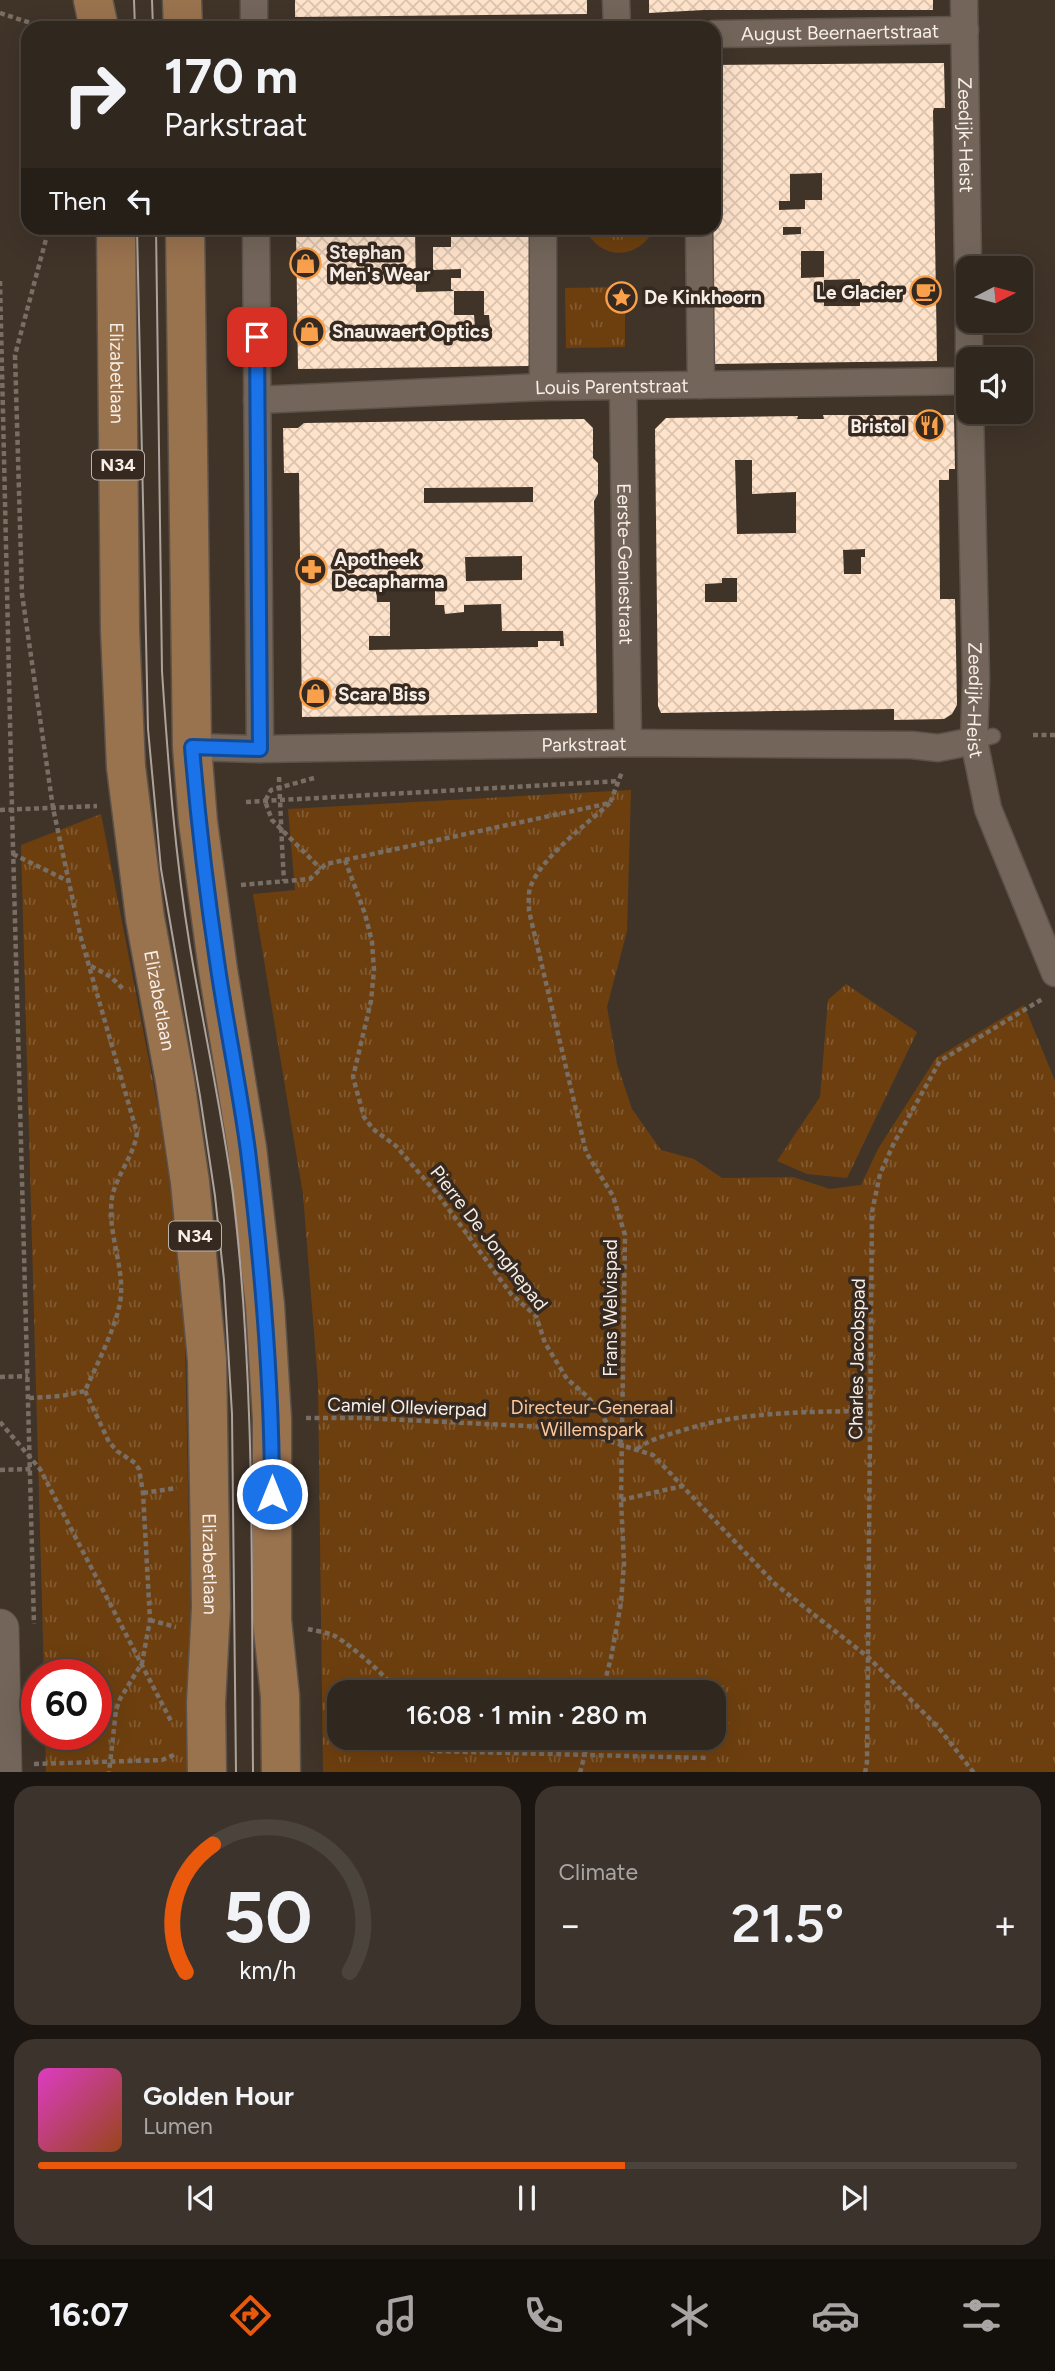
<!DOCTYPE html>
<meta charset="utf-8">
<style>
:root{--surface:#30271f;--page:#3c332c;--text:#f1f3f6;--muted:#a8a5a4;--line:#4b443d;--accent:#ea580c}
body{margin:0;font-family:Figtree,sans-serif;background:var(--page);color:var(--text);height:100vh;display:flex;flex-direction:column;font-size:26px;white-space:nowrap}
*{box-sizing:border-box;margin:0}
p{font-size:23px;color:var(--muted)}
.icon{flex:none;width:38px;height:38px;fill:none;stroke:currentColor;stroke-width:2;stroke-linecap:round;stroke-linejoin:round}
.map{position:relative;height:1772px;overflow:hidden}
.side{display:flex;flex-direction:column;gap:14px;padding:14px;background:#1a1511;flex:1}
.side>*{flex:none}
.hud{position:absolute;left:21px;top:21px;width:700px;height:214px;border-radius:21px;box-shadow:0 7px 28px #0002,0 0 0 2px var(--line);background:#30271f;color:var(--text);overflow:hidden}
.needle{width:46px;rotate:84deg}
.controls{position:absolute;left:956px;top:256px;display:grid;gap:14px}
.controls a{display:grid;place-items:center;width:77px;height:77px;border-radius:14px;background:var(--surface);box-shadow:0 7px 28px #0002,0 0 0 2px var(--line);font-size:35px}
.speed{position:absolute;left:21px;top:1659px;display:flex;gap:14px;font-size:35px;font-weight:700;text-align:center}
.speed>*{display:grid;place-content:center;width:91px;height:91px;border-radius:50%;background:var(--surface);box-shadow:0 7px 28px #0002,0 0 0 2px var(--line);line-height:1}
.speed .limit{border:10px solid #d22;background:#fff;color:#111}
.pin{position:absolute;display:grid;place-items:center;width:60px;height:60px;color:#fff;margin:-30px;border-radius:14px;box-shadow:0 4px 10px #0006}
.me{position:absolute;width:77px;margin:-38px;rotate:0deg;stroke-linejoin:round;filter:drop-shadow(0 0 5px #0008)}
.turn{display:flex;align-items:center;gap:24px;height:147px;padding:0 28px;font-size:32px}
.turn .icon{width:91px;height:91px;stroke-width:2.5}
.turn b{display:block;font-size:49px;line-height:60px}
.then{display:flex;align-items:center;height:66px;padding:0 28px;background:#0003;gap:14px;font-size:26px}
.big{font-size:52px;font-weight:600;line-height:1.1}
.side .tile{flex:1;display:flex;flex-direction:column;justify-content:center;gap:10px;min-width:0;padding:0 24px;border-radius:21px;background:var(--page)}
.side .dial{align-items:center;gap:0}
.dial svg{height:182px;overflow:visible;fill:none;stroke:var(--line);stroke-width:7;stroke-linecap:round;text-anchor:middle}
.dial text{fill:var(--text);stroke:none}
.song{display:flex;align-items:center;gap:21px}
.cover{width:84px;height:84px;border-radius:10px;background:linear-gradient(135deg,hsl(310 70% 55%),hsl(20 70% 35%))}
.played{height:7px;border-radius:4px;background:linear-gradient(90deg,var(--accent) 60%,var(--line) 60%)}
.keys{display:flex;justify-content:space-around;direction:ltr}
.heat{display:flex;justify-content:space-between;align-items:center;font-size:38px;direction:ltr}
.side .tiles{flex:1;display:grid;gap:14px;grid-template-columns:1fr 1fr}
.tile:last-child{grid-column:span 2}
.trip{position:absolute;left:327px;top:1680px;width:399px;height:70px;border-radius:21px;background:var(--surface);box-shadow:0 7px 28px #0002,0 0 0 2px var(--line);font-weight:600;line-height:70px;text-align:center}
.dock{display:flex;height:112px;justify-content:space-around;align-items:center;background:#13100c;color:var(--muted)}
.dock .icon{width:49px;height:49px}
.dock .current{color:var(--accent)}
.dock b{font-size:32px;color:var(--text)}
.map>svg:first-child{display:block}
.grass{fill:url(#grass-tufts);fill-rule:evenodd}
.building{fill:url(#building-cross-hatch);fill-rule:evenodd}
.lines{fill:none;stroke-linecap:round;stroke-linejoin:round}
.lane-casing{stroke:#5d5249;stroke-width:17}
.street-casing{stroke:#5d5249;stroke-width:29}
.secondary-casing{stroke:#5d5249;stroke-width:39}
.primary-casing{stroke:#5d5249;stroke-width:41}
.path{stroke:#796e64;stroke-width:4.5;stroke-dasharray:5 3.5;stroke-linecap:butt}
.lane{stroke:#736559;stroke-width:14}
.street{stroke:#736559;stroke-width:26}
.secondary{stroke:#736559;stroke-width:37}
.primary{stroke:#99724e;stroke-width:38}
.tram{stroke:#ada39b;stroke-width:2}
.path-bridge{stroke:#796e64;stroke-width:4.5;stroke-dasharray:5 3.5;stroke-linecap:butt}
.route-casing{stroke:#114b97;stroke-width:18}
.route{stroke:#1a73e8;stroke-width:12}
.labels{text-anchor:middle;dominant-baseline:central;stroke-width:7;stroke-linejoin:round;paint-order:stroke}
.shield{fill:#36291f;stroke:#bcb3ab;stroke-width:2}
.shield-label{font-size:18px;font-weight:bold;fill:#f6eee7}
.street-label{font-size:19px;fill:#f6eee7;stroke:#36291f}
.poi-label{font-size:19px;font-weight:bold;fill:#f6eee7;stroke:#36291f;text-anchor:start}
.park-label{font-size:19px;fill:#fcc79b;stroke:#36291f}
</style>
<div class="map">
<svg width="1055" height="1773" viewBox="0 0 1055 1773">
<defs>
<pattern id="grass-tufts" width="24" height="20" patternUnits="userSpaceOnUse" patternTransform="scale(1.75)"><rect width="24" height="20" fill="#6d3f0f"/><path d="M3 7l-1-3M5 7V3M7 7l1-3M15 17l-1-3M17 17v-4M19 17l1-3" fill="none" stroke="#825b32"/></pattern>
<pattern id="building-cross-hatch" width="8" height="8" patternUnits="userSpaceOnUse" patternTransform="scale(1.75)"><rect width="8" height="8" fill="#fee2ca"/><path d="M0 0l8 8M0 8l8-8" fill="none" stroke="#dac3af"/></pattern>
</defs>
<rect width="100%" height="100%" fill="#403429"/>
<g class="grass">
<path d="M585,228H655C639,260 600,262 585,228Z"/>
<path d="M625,287V347L566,348L565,288Z"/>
<path d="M631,790L627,931L607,1007L617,1064L632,1109L661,1150L694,1159L722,1178L793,1177L830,1189L861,1185L878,1149L936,1058L1024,1005L1055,1081V1772H323L318,1383L303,1194L253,894L295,890L288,809ZM714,1692V1738H340V1692Z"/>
<path d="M101,814L159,1112L176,1227L185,1343L194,1772H46L45,1734H96V1675H44L21,845Z"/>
<path d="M846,984L917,1032L847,1178L807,1174L777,1161L820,1097L828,1000Z"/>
</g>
<g class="building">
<path d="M295,0H587V14L295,17Z"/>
<path d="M649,0H933V10H704L649,13Z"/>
<path d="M944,63L945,108H934L933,111L937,361L712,364L710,228H714V65ZM822,173V200H805V209L779,210V201H790V174ZM783,227H801V234L783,235ZM801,251H824V277L801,278ZM860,279V306H824V280Z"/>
<path d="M296,228H415L416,292L454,291L451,289V278H461V269L433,270V247H451V228H531L537,358L528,366L298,369ZM454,291H484V315H489L490,326H475L474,315H454Z"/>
<path d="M823,415H954L955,469H949V480H939V483L940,599H955L957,705L952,714L944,719L894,720V709L661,713L658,706L655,429L666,418L798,416L797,419H824ZM735,460H752V494L796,492V533L737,534ZM865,549V557H861V574H844L843,550ZM722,578H737V602H705V584L722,583Z"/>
<path d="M584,419L593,428V458L598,463V494L594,501L597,713L302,717L299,473H284L283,428H298L304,423ZM533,487V502L424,503V488ZM522,556V580L466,581L465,557ZM376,582H435V605H444L445,614L464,612V605L501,604L502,631H563L564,646H560V641H538V647L369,650V636H390V602H377Z"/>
</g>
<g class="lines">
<defs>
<path id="lane" d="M974,741L993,736"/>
<g id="street">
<path d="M254,0V28"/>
<path d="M616,0L617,28"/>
<path id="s1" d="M964,0L968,268"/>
<path id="s2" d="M714,34L965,30"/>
<path d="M256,228L260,749"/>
<path d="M699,228L701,385"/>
<path d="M969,320V359"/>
<path id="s3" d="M623,386L628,743"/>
<path d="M543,387V228"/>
<path id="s4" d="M257,400L543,387L968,381"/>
<path id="s5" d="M970,411L976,679L974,741L988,809L1055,973"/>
<path id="s6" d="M192,747L260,749L628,743L912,745L938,748L974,741"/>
</g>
<path id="secondary" d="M0,1628L3,1773"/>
<g id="primary">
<path d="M93,0L99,28"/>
<path d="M182,0L183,28"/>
<path id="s7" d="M116,228L120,630L126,767L145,918L175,1081L190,1182L207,1360L211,1608L206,1703L207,1773"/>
<path d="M185,228L192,747L198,822L218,970L247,1148L265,1305L272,1419V1620L280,1696L281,1773"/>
</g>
</defs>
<use href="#lane" class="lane-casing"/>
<use href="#street" class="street-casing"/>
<use href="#secondary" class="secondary-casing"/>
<use href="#primary" class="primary-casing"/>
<g class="path">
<path d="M0,13L46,28"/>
<path d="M0,281L12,810L34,1624"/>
<path d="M1033,735H1055"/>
<path d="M314,778L271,790L265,801L272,820L321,869"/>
<path d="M246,802L619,781"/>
<path d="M0,810L97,806"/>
<path d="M282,845L284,881"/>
<path d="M13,854L68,881"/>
<path d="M345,860L365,914L372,942L374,970L371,1001L353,1077L364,1117L373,1129L396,1146L439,1196L511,1294L536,1316L545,1343L567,1379L588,1397L622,1443"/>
<path d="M241,885L310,879L326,864L610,803L622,772"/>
<path d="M91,966L111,977L123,989"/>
<path d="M0,1377L28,1376"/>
<path d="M85,1391L109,1442L117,1451L135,1463L139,1469L143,1493L150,1620L142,1663L120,1699L116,1710L109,1773"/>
<path d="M29,1398L61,1396L85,1391C96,1366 119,1322 121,1295C123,1263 107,1230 112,1198C116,1175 134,1156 137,1133L81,938L53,808L22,594L15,355L49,228"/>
<path d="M306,1418H363L567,1428L653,1455L775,1584L868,1657L938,1727L974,1773"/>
<path d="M0,1422L40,1469L171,1721"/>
<path d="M637,1449C649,1440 663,1436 677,1432C741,1411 803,1412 870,1411"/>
<path d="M0,1470L32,1469"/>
<path d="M143,1493L177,1488"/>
<path d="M621,1500L683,1486"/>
<path d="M150,1620L176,1627"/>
<path d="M308,1629C316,1631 327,1632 335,1636C349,1644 390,1678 396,1692"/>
<path d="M602,1692L611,1658L621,1603L624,1563L621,1500L625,1235L613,1196L586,1152L529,911C529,903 528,895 530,888C541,857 586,825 610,803"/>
<path d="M417,1738L422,1745L432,1751L706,1758"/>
<path d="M34,1764L162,1760L174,1755"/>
<path d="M580,1773L589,1738"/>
<path d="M865,1773L867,1762L872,1212L880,1174L894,1143L940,1061L1044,998"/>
</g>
<use href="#lane" class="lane"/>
<use href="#street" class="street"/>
<use href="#secondary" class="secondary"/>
<use href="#primary" class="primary"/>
<g class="tram">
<path d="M134,0L135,28"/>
<path d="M152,0L153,28"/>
<path d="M137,228L148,729L161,869L200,1096L215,1196L224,1280L232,1414L236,1773"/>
<path d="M156,228L162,671C168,763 175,856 190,947C204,1030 222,1112 233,1194C256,1386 251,1580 253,1773"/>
</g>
<path class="path-bridge" d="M279,777L282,845"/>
</g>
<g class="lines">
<defs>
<path id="route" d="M257,337L260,749L192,747C198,821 207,895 218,968C227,1029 240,1090 248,1151C262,1265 272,1379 272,1494"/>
</defs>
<use href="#route" class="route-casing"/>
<use href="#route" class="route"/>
</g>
<defs>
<symbol id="shop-ring" viewBox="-11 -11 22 22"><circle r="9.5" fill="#36291f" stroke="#f8a04b" stroke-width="1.5"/><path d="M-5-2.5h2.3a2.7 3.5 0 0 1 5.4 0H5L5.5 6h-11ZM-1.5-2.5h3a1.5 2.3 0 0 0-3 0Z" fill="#f8a04b"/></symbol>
<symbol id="cafe-ring" viewBox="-11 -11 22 22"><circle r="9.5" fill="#36291f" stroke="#f8a04b" stroke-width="1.5"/><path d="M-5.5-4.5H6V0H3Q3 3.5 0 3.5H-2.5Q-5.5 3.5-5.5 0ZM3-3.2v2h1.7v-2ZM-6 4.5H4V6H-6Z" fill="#f8a04b"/></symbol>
<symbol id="sight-ring" viewBox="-11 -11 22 22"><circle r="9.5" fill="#36291f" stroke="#f8a04b" stroke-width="1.5"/><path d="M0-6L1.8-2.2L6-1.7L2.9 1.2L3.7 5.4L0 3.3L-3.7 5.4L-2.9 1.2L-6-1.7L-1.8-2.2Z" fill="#f8a04b"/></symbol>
<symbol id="restaurant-ring" viewBox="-11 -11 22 22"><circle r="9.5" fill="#36291f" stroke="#f8a04b" stroke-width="1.5"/><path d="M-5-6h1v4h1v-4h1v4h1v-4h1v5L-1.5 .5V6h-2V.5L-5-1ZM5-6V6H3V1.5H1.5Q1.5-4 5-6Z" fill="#f8a04b"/></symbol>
<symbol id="pharmacy-ring" viewBox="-11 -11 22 22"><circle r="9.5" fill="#36291f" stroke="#f8a04b" stroke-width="1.5"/><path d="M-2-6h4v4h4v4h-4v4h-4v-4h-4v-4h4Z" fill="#f8a04b"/></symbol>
</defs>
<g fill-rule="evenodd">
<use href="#shop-ring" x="288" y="246" width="35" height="35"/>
<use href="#cafe-ring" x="908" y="274" width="35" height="35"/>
<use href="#sight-ring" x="604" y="280" width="35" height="35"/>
<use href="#shop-ring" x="292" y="314" width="35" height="35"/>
<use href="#restaurant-ring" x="912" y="408" width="35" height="35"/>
<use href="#pharmacy-ring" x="294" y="552" width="35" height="35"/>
<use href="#shop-ring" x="298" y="676" width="35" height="35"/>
</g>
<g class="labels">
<g class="shield">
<rect x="92" y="450.5" width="52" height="29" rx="5"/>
<rect x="169" y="1221.5" width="52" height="29" rx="5"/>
</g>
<g class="shield-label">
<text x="118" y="465">N34</text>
<text x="195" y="1236">N34</text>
</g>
<g class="street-label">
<text stroke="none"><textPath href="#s2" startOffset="126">August Beernaertstraat</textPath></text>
<text stroke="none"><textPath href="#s1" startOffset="135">Zeedijk-Heist</textPath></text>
<text stroke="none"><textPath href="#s7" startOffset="145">Elizabetlaan</textPath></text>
<text stroke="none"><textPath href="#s4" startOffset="355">Louis Parentstraat</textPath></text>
<text stroke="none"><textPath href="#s3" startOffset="178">Eerste-Geniestraat</textPath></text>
<text stroke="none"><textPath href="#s5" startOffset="289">Zeedijk-Heist</textPath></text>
<text stroke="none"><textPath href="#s6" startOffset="392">Parkstraat</textPath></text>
<text stroke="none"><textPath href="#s7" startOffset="775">Elizabetlaan</textPath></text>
<text transform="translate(489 1238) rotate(52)">Pierre De Jonghepad</text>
<text transform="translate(610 1308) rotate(-90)">Frans Welvispad</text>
<text transform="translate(857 1359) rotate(-89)">Charles Jacobspad</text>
<text transform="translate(407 1407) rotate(2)">Camiel Ollevierpad</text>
<text stroke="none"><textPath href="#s7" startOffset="1342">Elizabetlaan</textPath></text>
</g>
<g class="poi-label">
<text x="329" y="252">Stephan<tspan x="329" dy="22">Men's Wear</tspan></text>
<text x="903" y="292" text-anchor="end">Le Glacier</text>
<text x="644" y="297">De Kinkhoorn</text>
<text x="332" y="331">Snauwaert Optics</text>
<text x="906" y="426" text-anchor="end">Bristol</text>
<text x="334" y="559">Apotheek<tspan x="334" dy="22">Decapharma</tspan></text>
<text x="338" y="694">Scara Biss</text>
</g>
<g class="park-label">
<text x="592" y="1407">Directeur-Generaal<tspan x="592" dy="22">Willemspark</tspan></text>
</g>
</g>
</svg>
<div class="controls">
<a><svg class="needle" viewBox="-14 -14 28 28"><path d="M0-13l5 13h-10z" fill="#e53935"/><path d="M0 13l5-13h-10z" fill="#a8a5a4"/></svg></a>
<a><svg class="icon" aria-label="sound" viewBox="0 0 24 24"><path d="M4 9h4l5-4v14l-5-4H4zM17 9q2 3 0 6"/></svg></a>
</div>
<div class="speed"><div class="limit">60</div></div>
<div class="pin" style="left:257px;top:337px;background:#d93025"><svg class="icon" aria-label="arrive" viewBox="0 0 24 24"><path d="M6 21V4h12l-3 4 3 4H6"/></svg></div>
<svg class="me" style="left:272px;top:1494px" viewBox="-20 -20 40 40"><circle r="17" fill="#1a73e8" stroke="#fff" stroke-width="3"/><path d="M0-11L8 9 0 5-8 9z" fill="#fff"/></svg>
<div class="trip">16:08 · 1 min · 280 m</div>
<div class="hud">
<div class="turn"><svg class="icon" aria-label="right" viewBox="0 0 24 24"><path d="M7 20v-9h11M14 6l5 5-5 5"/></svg><div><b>170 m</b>Parkstraat</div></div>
<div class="then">Then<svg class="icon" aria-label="left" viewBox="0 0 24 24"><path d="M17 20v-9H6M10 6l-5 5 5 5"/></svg></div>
</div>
</div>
<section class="side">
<div class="tiles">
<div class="tile dial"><svg viewBox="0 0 100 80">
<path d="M14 69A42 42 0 1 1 86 69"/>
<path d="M14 69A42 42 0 0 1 26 13" stroke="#ea580c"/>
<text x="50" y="56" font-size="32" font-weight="700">50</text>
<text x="50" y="72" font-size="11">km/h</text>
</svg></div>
<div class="tile"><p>Climate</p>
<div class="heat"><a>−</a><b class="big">21.5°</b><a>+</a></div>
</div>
<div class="tile">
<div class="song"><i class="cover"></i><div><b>Golden Hour</b><p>Lumen</p></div></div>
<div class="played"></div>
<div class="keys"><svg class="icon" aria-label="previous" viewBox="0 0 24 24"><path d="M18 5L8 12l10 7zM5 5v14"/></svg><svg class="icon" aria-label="pause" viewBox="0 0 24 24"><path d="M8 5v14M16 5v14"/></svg><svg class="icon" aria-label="next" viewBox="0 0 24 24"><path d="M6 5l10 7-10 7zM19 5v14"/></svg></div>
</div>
</div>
</section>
<nav class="dock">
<b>16:07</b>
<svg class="icon current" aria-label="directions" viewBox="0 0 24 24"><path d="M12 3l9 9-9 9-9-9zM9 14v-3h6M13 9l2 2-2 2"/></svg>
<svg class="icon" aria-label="music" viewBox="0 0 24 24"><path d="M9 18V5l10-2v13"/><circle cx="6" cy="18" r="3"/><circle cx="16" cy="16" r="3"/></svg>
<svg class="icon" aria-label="phone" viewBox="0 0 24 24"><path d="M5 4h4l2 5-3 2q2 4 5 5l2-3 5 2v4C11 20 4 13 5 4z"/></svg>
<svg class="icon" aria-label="climate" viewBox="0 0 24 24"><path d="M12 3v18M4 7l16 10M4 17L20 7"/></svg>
<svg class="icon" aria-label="car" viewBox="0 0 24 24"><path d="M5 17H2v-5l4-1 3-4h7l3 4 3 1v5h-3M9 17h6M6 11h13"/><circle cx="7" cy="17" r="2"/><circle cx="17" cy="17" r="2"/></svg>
<svg class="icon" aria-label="filters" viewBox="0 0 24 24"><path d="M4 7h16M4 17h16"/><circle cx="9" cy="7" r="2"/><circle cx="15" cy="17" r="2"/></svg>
</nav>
